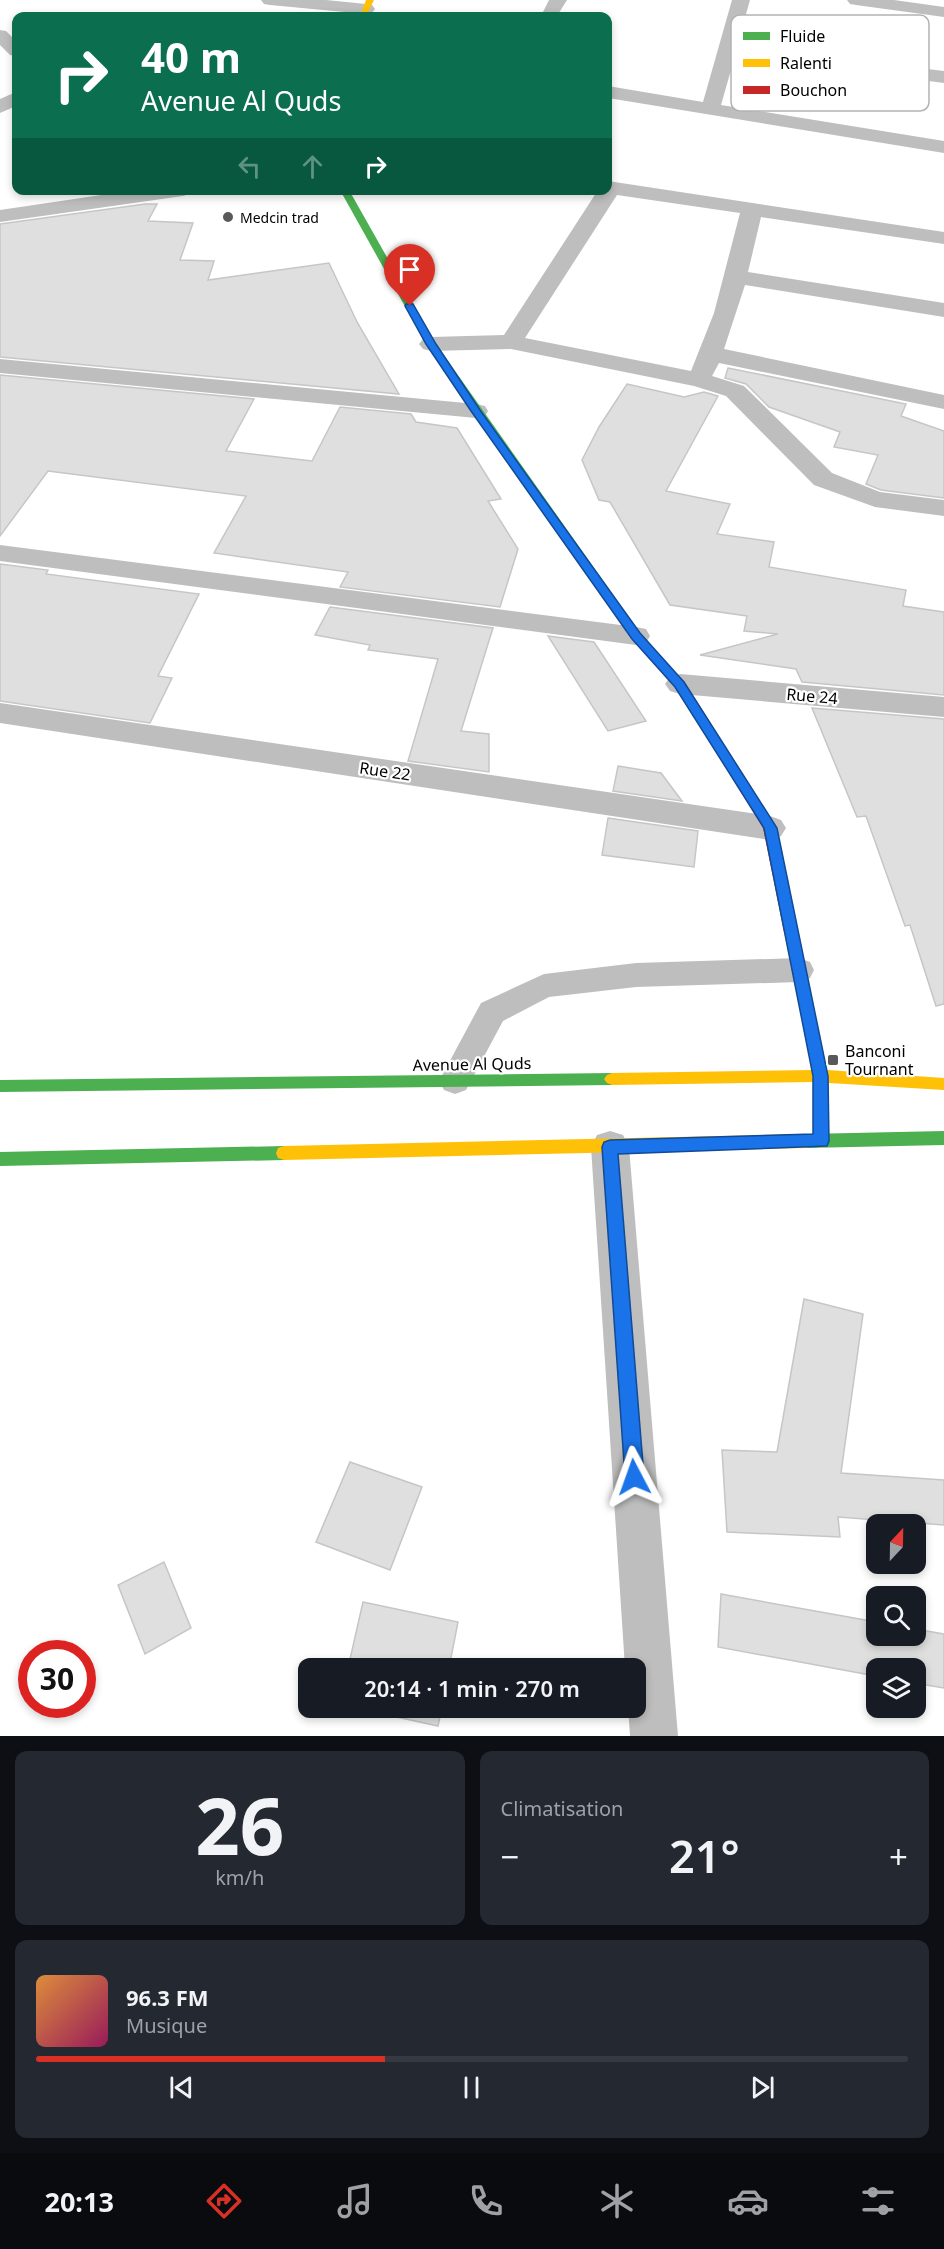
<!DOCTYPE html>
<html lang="fr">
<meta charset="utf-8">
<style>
:root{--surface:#171b24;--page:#242831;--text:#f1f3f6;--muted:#9ea1a6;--line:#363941;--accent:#d93025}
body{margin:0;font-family:"Noto Sans",sans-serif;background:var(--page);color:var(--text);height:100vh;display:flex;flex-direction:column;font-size:22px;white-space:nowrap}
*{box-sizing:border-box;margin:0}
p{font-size:20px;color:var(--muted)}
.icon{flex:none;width:33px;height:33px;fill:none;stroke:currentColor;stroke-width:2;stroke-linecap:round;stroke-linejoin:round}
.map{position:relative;height:1736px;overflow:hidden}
.sheet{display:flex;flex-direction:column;gap:15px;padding:15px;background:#0d0f14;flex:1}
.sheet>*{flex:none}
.guide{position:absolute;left:12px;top:12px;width:600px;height:183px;border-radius:12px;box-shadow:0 3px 9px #0003;background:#0b6e4f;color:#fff;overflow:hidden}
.needle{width:39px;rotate:22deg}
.tools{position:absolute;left:866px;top:1514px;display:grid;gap:12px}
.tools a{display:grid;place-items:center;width:60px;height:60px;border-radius:12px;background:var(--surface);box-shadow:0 3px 9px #0003;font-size:30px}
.speed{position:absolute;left:18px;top:1640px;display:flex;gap:12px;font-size:30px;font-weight:700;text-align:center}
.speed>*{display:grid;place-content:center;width:78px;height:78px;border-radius:50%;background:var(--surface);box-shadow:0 3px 9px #0003;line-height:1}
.speed .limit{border:9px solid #d22;background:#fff;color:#111}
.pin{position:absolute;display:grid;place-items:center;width:51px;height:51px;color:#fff;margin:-62px -26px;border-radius:50% 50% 50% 0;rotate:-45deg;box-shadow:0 0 6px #0007}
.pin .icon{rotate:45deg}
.me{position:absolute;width:66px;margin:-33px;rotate:356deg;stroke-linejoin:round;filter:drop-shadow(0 0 4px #0008)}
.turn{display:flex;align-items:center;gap:21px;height:126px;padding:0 30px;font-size:27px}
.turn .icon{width:78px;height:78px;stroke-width:2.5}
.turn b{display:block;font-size:42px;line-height:51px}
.lanes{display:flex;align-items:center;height:57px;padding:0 30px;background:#0003;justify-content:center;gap:30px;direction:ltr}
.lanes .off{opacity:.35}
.big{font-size:45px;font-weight:600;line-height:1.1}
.sheet .tile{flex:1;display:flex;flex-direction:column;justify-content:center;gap:9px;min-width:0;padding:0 21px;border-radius:12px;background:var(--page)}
.sheet .dial{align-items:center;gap:0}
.dial b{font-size:78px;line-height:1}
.song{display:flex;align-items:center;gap:18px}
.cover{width:72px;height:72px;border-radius:9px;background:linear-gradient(135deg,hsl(30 70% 55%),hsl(330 70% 35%))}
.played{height:6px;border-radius:3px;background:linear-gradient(90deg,var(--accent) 40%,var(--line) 40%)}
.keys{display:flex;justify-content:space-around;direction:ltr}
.heat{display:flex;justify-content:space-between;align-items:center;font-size:33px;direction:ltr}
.sheet .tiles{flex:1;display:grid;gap:15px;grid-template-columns:1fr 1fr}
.tile:last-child{grid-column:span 2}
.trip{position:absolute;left:298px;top:1658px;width:348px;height:60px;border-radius:12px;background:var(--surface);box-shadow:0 3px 9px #0003;font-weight:600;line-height:60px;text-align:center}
.dock{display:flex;height:96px;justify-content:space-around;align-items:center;background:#090b0e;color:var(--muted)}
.dock .icon{width:42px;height:42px}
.dock .active{color:var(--accent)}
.dock b{font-size:27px;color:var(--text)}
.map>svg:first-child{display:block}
.building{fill:#dfdfdf;stroke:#c6c6c6;stroke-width:1.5}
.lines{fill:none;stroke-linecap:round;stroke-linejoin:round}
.lane{fill:#bebebe;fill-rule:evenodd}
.street{fill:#bebebe;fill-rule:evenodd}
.fast{fill:#4caf50;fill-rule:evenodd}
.slow{fill:#ffc107;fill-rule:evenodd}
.jam{fill:#c62828;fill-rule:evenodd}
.route{fill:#1a73e8;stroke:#114b97;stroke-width:1.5}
.poi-dot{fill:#595959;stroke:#fff;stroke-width:2}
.labels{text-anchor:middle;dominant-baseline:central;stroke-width:4.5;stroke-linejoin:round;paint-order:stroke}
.far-poi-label{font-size:14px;fill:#000;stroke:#fff;text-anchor:start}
.street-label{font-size:16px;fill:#000;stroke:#fff}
.poi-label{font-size:16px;fill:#000;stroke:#fff;text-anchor:start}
.key{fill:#fff;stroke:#b2b2b2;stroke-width:1.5}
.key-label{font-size:16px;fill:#000}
</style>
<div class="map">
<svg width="944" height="1736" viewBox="0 0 944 1736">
<rect width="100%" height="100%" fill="#fff"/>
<g class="building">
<path d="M145,204H157L148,221L193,223L180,260L214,261L208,280L329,263L357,322L399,394L0,357V224Z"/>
<path d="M728,368L906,404L901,416L944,431V498L881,490L866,484L878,455L834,447L840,432L769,407L746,384L725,378Z"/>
<path d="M0,375L254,399L226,451L312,461L340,407L411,414L416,422L457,428L501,499L488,501L518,549L500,607L340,587L348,572L214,553L246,496L48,471L0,536Z"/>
<path d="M627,384L684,397L704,392L718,396L666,491L730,504L717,534L774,542L769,567L906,590L903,606L944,612V695L802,682L796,669L700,655L778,634L744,631L747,616L670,605L610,502L599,500L582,460L599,427Z"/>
<path d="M0,564L48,570L46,574L199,594L158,676L172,678L150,723L0,701Z"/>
<path d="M330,607L493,628L461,731L489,734V772L408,761L438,659L368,650L370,645L315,635Z"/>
<path d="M548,636L594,642L646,721L608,731Z"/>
<path d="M812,708L944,719V1004L936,1006L910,925L905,926L866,816L857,817Z"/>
<path d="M618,766L661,773L682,801L613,791Z"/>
<path d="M608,818L698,831L694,867L602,855Z"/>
<path d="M804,1299L863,1314L841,1473L944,1480V1525L838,1517L840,1537L727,1532L722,1450L777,1452Z"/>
<path d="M350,1462L422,1487L390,1570L316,1542Z"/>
<path d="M164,1562L191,1628L145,1654L118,1585Z"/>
<path d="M721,1594L876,1622V1635H915V1629L944,1634V1688L915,1683V1668H876V1676L718,1647Z"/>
<path d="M363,1602L458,1622L449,1668H348Z"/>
<path d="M351,1707H442L438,1726Z"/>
</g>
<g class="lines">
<path class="lane" d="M799,958L810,962L814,970L810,978L799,982L636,987L549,997L503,1021L466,1090L455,1094L444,1090L439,1081L481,1003L544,974L636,963Z"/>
<g class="street">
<path d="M261,0H326L366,4L372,5L375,9L372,13L366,14L270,5L264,4Z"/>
<path d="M549,0H567L557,16H541Z"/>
<path d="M732,0H750L737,46L944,71V83L735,56L721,105L944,141V153L608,98V86L703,102Z"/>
<path d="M847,0H894L944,7V17L856,5L850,4Z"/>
<path d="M0,30L6,31L16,41V56L10,55L0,45Z"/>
<path d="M16,92V106L0,113V99Z"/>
<path d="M608,181L944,232V244L761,217L748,272L944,303V317L745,285L724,349L944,395V409L719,363L712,376L744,386L832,473L880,492L944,500V516L875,507L814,485L726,396L694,386L511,349L431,351L423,349L419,344L423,339L431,337L504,335L598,190H608ZM617,195L740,213L714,313L691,371L525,338Z"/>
<path d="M135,190H193L190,194L183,196L0,222V210Z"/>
<path d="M0,359L476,404L485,406L488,411L485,416L476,418L0,373Z"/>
<path d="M0,545L636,627L646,629L650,636L646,643L636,645L0,561Z"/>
<path d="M680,674L944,697V717L680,694L670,691L665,684L670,677Z"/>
<path d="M0,703L770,816L781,820L786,828L781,836L770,840L0,723Z"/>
<path d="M610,1131L623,1135L629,1147L678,1736H630L628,1707H636V1668H625L591,1147L597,1135Z"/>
</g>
<g class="fast">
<path d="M340,190H349L436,344L640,633L676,673L678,676L676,679H668L632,639L426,344Z"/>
<path d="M612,1073L617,1075L620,1079L617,1083L612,1085L0,1092V1080Z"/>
<path d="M944,1131V1145L806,1148L801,1146L798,1141L801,1136L806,1134Z"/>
<path d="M284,1146L290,1148L292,1153L290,1158L284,1160L0,1166V1152Z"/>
</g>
<g class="slow">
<path d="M366,0H374L366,16H360Z"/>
<path d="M791,927L796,928L798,932L827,1070L944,1078V1090L829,1083V1141L826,1146L821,1148L816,1146L814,1142L811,1146L806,1148L284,1160L278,1158L276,1153L278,1148L284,1146L806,1134L811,1136L813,1140V1082L612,1085L607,1083L604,1079L607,1075L612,1073L812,1070L784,932L786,928Z"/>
</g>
<path class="jam" d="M672,672L684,681L777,828L798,932L796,936H786L784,932L763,828L676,687L666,676Z"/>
</g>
<path class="route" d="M406,304H413L436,344L480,410L640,633L684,682L777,828L828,1076L829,1141L827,1146L618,1154L644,1477L641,1483L634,1486L628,1483L625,1477L602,1147L604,1142L610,1140L813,1134V1076L764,828L675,687L632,639L471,411L426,344L405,306Z"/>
<g class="poi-dot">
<circle cx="228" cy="217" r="6"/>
<rect x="827" y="1054" width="12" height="12" rx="3"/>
</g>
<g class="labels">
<g class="far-poi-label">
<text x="240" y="217">Medcin trad</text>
</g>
<g class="street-label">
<text transform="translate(812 696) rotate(5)">Rue 24</text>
<text transform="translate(385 771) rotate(8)">Rue 22</text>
<text transform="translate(472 1064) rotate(-1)">Avenue Al Quds</text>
</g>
<g class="poi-label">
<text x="845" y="1051">Banconi<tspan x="845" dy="18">Tournant</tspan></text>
</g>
</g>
<rect x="731" y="15" width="198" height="96" rx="9" class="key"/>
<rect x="743" y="32" width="27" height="8" fill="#4caf50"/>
<rect x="743" y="59" width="27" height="8" fill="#ffc107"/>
<rect x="743" y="86" width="27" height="8" fill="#c62828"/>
<g class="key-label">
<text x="780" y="42">Fluide</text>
<text x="780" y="69">Ralenti</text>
<text x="780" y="96">Bouchon</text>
</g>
</svg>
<div class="tools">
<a><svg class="needle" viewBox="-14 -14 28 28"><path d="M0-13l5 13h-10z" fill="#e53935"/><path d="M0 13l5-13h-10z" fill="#9ea1a6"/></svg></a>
<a><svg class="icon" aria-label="search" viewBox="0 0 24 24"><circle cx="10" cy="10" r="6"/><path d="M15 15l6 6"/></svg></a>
<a><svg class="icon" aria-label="layers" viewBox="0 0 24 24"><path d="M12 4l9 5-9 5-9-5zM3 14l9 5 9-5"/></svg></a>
</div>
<div class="speed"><div class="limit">30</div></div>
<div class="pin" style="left:410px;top:306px;background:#d93025"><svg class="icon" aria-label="arrive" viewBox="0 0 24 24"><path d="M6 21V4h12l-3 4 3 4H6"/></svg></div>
<svg class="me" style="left:634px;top:1477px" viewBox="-20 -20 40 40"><path d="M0-17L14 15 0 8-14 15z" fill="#1a73e8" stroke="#fff" stroke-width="4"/></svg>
<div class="trip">20:14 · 1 min · 270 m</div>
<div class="guide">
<div class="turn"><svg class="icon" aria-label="right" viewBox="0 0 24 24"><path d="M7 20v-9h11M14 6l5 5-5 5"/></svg><div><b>40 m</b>Avenue Al Quds</div></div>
<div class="lanes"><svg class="icon off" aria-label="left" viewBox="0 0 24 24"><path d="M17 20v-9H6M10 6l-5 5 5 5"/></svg><svg class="icon off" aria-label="ahead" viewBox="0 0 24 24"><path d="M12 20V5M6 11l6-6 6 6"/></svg><svg class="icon" aria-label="right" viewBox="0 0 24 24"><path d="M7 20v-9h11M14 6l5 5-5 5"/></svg></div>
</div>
</div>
<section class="sheet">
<div class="tiles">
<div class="tile dial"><b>26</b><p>km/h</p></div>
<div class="tile"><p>Climatisation</p>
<div class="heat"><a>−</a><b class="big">21°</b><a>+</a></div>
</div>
<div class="tile">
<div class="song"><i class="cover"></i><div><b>96.3 FM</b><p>Musique</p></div></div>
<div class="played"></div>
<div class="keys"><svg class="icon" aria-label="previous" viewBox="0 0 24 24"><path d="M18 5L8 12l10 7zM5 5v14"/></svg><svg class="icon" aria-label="pause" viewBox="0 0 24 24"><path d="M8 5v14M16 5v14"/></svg><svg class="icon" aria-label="next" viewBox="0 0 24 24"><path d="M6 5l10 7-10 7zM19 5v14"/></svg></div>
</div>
</div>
</section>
<nav class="dock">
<b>20:13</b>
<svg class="icon active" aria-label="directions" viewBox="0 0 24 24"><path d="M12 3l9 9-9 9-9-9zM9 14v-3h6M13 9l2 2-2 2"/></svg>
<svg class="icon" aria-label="music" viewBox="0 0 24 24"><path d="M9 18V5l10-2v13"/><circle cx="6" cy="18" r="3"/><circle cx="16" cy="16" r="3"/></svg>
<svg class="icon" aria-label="phone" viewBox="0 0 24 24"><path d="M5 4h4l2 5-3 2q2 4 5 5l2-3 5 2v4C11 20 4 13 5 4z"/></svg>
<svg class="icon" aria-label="climate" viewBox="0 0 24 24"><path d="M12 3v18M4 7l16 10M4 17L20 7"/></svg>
<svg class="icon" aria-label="car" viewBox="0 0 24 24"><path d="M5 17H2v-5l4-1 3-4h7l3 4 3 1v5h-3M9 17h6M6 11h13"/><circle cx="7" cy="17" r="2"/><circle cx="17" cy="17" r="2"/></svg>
<svg class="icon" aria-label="filters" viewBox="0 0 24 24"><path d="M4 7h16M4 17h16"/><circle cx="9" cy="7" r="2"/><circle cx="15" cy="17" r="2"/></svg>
</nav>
